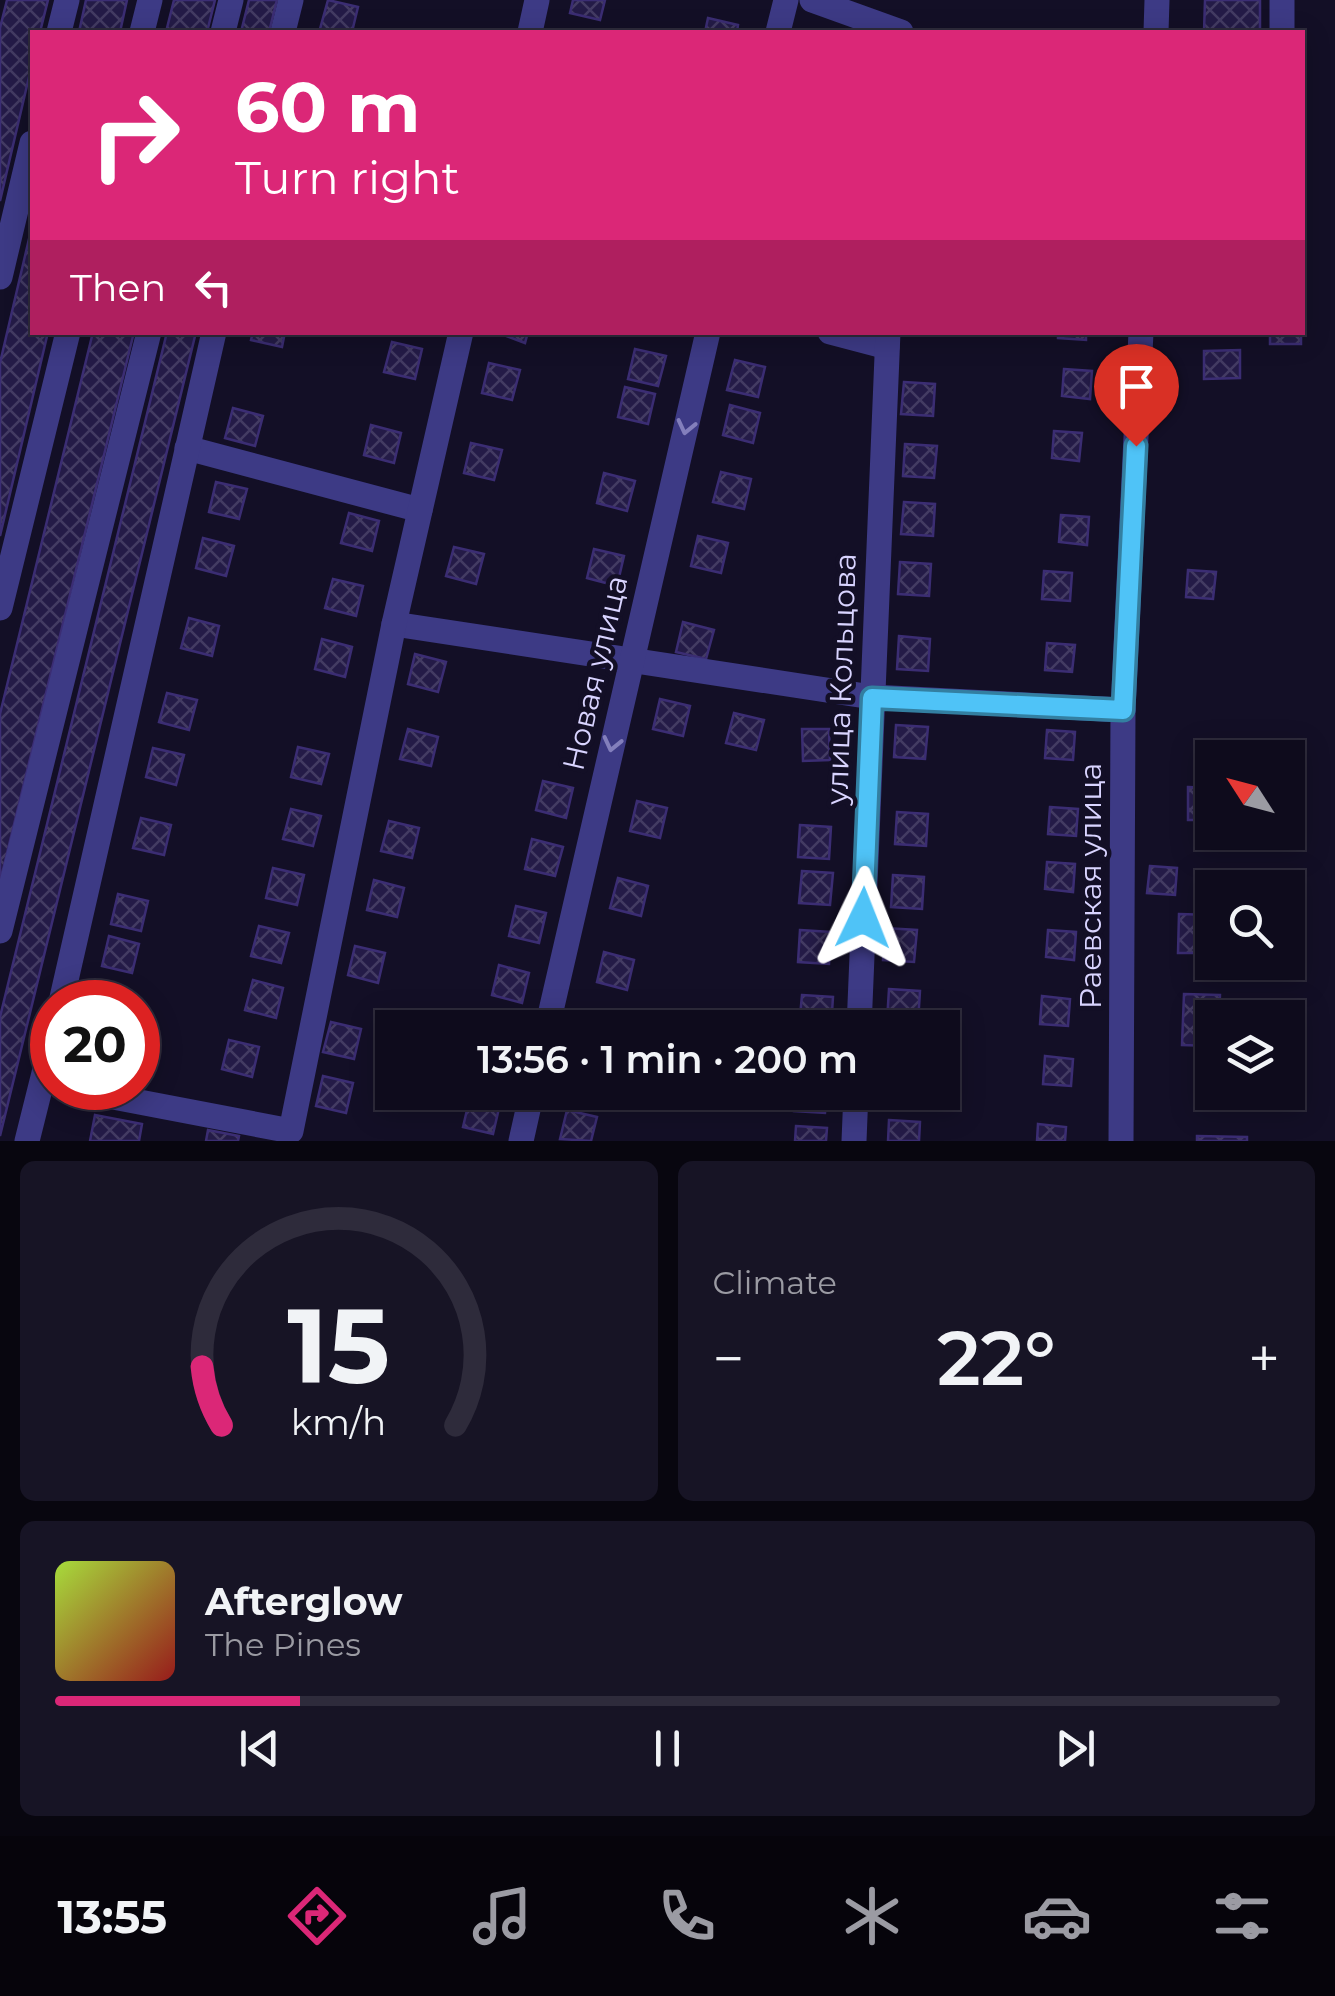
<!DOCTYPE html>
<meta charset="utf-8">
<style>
:root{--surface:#0e0b1c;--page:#171425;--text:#f1f3f6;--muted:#9b9ba3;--line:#2e2b3b;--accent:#db2777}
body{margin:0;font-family:Montserrat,sans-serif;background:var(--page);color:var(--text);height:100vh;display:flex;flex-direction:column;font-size:38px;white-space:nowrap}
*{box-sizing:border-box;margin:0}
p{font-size:32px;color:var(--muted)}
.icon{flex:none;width:55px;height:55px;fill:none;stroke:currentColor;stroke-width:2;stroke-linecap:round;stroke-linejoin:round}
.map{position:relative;height:1141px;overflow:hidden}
.sheet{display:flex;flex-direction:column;gap:20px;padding:20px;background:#08060f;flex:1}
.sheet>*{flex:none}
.top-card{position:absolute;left:30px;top:30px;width:1275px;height:305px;border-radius:0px;box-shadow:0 5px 25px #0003,0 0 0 2px var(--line);background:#db2777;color:#fff;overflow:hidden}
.needle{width:65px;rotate:306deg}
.fabs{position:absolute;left:1195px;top:740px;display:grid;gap:20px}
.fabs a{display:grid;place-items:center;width:110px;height:110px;border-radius:0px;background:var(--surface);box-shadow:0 5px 25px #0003,0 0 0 2px var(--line);font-size:50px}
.speed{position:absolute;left:30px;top:980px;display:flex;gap:20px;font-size:50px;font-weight:700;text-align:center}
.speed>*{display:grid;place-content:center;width:130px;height:130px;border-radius:50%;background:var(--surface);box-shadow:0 5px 25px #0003,0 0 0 2px var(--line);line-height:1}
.speed .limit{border:15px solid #d22;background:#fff;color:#111}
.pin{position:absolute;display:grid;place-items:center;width:85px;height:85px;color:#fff;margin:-102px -42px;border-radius:50% 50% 50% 0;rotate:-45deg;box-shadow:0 0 10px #0007}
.pin .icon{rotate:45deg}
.me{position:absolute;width:110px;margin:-55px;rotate:2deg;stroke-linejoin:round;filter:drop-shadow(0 0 8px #0008)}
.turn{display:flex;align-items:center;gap:35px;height:210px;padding:0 40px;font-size:45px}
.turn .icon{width:130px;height:130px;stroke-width:2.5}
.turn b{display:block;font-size:70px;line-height:85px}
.then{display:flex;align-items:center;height:95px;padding:0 40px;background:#0003;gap:20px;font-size:38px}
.big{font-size:75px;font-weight:600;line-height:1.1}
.sheet .card{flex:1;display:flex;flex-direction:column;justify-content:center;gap:15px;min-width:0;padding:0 35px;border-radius:15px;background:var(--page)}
.sheet .dial{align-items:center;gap:0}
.dial svg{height:260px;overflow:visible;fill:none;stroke:var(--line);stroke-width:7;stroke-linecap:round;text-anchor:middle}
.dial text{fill:var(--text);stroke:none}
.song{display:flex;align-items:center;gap:30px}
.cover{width:120px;height:120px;border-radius:15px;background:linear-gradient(135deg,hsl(80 70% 55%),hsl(0 70% 35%))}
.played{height:10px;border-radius:5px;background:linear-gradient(90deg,var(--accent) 20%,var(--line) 20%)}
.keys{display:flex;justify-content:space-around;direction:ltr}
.heat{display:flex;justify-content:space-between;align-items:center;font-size:55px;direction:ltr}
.sheet .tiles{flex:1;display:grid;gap:20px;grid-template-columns:1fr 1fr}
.card:last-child{grid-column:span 2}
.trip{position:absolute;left:375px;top:1010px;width:585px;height:100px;border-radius:0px;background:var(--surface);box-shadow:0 5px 25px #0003,0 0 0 2px var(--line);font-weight:600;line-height:100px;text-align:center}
.dock{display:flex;height:160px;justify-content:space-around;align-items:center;background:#06040b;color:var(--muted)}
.dock .icon{width:70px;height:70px}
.dock .active{color:var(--accent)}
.dock b{font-size:45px;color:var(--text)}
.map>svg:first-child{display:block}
.building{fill:url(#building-cross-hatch);stroke:#3b2d73;stroke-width:2.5}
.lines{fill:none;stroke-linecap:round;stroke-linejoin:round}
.minor{stroke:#3d3a85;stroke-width:25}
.oneway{stroke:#837fbc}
.route-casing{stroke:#337fa1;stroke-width:25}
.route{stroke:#4fc3f7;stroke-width:18}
.labels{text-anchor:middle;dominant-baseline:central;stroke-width:9;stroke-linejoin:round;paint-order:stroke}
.street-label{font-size:30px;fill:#d9d4ff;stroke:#130f26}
</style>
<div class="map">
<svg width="1335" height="1141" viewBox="0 0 1335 1141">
<defs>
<pattern id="building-cross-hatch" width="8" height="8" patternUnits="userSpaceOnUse" patternTransform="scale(2.5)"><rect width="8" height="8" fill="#241b47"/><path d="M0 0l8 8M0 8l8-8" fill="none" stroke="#433b63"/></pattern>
</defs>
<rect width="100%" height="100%" fill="#130f26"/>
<g class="building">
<path d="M7,0H48L40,32H32V64L0,201V28Z"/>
<path d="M86,0H127L120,32H79Z"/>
<path d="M174,0H215L207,32H166Z"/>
<path d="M249,0H277L269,32H241Z"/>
<path d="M328,0L358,7L352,32L320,29Z"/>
<path d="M573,0H605L600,20L570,13Z"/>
<path d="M1205,0H1260V32H1204Z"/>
<path d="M708,18L738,25L737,32H705Z"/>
<path d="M32,226V332H48L0,536V363Z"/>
<path d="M93,332H134L0,882V714Z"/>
<path d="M167,332H196L0,1136V1017Z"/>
<path d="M253,332H285L282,347L251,340Z"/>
<path d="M496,332H528L525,343Z"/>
<path d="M1058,332H1086V340L1058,338Z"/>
<rect x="1270" y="332" width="31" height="12"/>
<path d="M392,342L422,349L415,379L384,372Z"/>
<path d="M635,349L666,356L658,386L628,379Z"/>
<path d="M1240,350V378L1204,379V351Z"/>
<path d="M735,360L765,367L758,397L727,390Z"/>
<path d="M489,363L520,370L512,400L482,393Z"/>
<path d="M1064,369L1092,371L1090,399L1062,396Z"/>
<path d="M904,382L935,384L933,416L901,414Z"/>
<path d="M625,387L655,394L648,424L618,417Z"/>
<path d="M730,405L760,413L753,443L723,435Z"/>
<path d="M233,408L263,416L255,446L225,438Z"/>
<path d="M371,425L401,433L394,463L364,455Z"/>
<path d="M1054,431L1082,433L1079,461L1052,458Z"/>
<path d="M471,443L502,450L494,480L464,473Z"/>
<path d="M905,444L937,446L934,478L903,476Z"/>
<path d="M721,472L751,479L744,509L713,502Z"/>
<path d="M604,473L635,481L627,511L597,503Z"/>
<path d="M216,482L247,489L239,519L209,512Z"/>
<path d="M904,502L935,504L933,536L901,534Z"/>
<path d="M349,513L379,521L372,551L341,543Z"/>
<path d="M1061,515L1089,517L1087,545L1059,542Z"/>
<path d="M698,536L728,543L721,573L691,566Z"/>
<path d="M203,538L234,546L226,576L196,568Z"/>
<path d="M454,547L484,554L476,584L446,576Z"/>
<path d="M594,549L624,556L617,586L587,578Z"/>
<path d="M900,562L931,564L929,596L898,594Z"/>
<path d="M1188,570L1216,572L1213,599L1186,597Z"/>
<path d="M1044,571L1072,573L1070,601L1042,599Z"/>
<path d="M333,579L363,586L356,616L325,608Z"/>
<path d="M189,618L219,626L212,656L181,648Z"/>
<path d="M683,622L714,630L706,659L676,652Z"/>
<path d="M899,636L930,639L928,671L897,669Z"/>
<path d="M322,639L352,647L345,677L315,669Z"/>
<path d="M1047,643L1075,645L1072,672L1045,670Z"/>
<path d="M415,654L446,662L438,692L408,684Z"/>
<path d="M167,693L197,700L189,730L159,722Z"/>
<path d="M660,699L690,706L683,736L653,729Z"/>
<path d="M734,713L764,720L756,750L726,743Z"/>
<path d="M896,725L928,727L925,759L894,757Z"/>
<path d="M408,729L438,737L431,766L400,759Z"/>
<path d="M802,729H829L830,760L803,761Z"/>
<path d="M1047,730L1075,732L1073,760L1045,758Z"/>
<path d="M298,747L329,754L321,784L291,777Z"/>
<path d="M153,748L184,755L176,785L146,777Z"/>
<path d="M543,781L573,788L566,818L536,810Z"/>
<path d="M1188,787L1212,788V820H1188Z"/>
<path d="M637,801L667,808L660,838L630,831Z"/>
<path d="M1050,807L1078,809L1076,836L1048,834Z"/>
<path d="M291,809L321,816L313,846L283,839Z"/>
<path d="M897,812L928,814L926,846L895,844Z"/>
<path d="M141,818L171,825L164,855L133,848Z"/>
<path d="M389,821L419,828L412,858L381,851Z"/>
<path d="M800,825L831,827L829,859L798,857Z"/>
<path d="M532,839L563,847L555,876L525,869Z"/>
<path d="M1047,862L1075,864L1073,892L1045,889Z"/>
<path d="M1150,866L1177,868L1175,895L1147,893Z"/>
<path d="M273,868L304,875L297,905L266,898Z"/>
<path d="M802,871L833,873L830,905L799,903Z"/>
<path d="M893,875L924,877L922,909L891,907Z"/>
<path d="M618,878L648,886L641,916L610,908Z"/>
<path d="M374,880L404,888L397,917L367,910Z"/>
<path d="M118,894L148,901L141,931L111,924Z"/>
<path d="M516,906L546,913L539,943L509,936Z"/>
<path d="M1179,914L1212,915V953H1178Z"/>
<path d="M259,926L289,933L281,963L251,956Z"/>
<path d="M885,928L917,930L914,962L883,960Z"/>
<path d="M800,930L831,932L829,964L798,962Z"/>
<path d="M1048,930L1076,932L1074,960L1046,957Z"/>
<path d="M109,936L139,944L132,973L102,966Z"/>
<path d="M355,946L385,953L378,983L348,975Z"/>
<path d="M604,952L634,960L627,990L597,982Z"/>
<path d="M499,965L529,973L522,1003L492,995Z"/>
<path d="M253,980L283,988L276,1018L245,1010Z"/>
<path d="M889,989L920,991L918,1023L887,1021Z"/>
<path d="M1184,994L1220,995L1219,1018H1212V1046L1182,1045Z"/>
<path d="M802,995L833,997L831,1028L799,1027Z"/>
<path d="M1042,996L1070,999L1068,1026L1040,1024Z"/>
<path d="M598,1011L628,1018L626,1028H593Z"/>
<path d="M331,1022L361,1029L354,1059L323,1052Z"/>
<path d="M229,1040L259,1047L252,1077L222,1069Z"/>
<path d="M1045,1056L1073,1059L1071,1086L1043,1084Z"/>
<path d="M323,1076L353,1083L346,1113L316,1106Z"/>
<path d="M795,1092H827L825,1113L794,1111Z"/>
<path d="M470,1097L500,1104L493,1134L463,1127Z"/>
<path d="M567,1110L597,1117L591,1141L560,1139Z"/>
<path d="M95,1115L142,1124L139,1141H90Z"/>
<path d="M889,1120L920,1122L919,1141H888Z"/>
<path d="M1038,1124L1066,1127L1065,1141H1037Z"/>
<path d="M796,1126L827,1128L826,1141H795Z"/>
<path d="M208,1130L239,1136L238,1141H206Z"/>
<path d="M1197,1136L1247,1137V1141H1197Z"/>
</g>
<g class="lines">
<g class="minor">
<path d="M812,0L901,32"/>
<path d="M59,32L67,0"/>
<path d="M142,32L150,0"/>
<path d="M223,32L231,0"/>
<path d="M283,32L291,0"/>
<path d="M530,32L537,0"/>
<path d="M778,32L786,0"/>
<path d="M1156,32L1157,0"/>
<path d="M1282,32V0"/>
<path d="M0,277L32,143"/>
<path d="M830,332L887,347"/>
<path d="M187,448L420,510"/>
<path d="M0,608L68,332"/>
<path d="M394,624L872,697L1123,710"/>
<path d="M0,931L149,332"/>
<path d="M61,1002L214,332"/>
<path d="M547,1028L708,332"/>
<path d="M859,1028L888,332"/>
<path d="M66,1088L291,1131L394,624L461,332"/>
<path d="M27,1141L52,1041"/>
<path d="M521,1141L532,1092"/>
<path d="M854,1141L856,1092"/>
<path d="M1121,1141L1123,710L1141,332"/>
</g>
</g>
<defs><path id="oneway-chevron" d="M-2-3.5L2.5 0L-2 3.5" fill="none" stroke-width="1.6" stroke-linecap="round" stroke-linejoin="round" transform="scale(2.5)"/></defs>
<g class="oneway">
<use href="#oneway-chevron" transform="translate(686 427) rotate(103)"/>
<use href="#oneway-chevron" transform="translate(612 744) rotate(103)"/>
</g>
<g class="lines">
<defs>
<path id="route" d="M863,918L872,698L1123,710L1136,446"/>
</defs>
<use href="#route" class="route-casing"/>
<use href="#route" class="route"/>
</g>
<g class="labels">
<g class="street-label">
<text transform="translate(595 673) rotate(-77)">Новая улица</text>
<text transform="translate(841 679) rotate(-88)">улица Кольцова</text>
<text transform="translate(1090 886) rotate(-90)">Раевская улица</text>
</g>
</g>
</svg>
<div class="fabs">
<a><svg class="needle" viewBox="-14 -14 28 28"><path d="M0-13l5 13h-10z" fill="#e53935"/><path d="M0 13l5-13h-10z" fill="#9b9ba3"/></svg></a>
<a><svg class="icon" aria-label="search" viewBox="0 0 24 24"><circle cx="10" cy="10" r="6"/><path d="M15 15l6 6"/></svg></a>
<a><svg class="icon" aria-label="layers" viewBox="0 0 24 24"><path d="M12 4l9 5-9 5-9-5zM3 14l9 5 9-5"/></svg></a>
</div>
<div class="speed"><div class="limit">20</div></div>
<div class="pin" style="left:1136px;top:446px;background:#d93025"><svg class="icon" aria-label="arrive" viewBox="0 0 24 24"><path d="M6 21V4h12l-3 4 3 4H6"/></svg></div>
<svg class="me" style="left:863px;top:918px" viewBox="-20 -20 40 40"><path d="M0-17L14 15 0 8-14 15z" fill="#4fc3f7" stroke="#fff" stroke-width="4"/></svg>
<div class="trip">13:56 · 1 min · 200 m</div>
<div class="top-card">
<div class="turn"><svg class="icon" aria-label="right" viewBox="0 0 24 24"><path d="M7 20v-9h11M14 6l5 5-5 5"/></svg><div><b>60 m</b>Turn right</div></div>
<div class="then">Then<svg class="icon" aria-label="left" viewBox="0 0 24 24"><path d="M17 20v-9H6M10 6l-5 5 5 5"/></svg></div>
</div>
</div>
<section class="sheet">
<div class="tiles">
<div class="card dial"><svg viewBox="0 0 100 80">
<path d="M14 69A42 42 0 1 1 86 69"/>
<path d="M14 69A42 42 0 0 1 8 51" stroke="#db2777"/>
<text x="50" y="56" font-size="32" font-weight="700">15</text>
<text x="50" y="72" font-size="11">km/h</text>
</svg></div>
<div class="card"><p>Climate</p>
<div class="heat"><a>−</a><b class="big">22°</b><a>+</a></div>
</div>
<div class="card">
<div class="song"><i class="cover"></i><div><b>Afterglow</b><p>The Pines</p></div></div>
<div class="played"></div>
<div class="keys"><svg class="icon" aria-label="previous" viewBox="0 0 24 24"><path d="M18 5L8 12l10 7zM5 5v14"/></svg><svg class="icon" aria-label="pause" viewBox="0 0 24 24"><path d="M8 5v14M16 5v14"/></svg><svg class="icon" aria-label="next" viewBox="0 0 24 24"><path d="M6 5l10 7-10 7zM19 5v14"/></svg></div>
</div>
</div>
</section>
<nav class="dock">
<b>13:55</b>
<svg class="icon active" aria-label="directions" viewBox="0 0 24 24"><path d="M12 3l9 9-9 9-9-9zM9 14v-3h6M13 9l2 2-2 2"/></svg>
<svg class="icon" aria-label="music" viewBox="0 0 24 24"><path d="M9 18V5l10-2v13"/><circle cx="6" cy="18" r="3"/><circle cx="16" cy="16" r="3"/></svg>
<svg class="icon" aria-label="phone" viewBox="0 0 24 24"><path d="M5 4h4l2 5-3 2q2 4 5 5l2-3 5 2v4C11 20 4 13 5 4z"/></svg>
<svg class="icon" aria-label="climate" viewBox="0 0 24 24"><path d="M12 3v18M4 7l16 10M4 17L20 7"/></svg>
<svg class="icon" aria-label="car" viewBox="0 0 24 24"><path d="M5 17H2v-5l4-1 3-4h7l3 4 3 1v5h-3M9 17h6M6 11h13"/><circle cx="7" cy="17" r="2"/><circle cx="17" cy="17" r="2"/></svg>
<svg class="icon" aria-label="filters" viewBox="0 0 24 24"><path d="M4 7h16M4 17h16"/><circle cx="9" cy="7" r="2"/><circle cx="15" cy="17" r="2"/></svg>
</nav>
